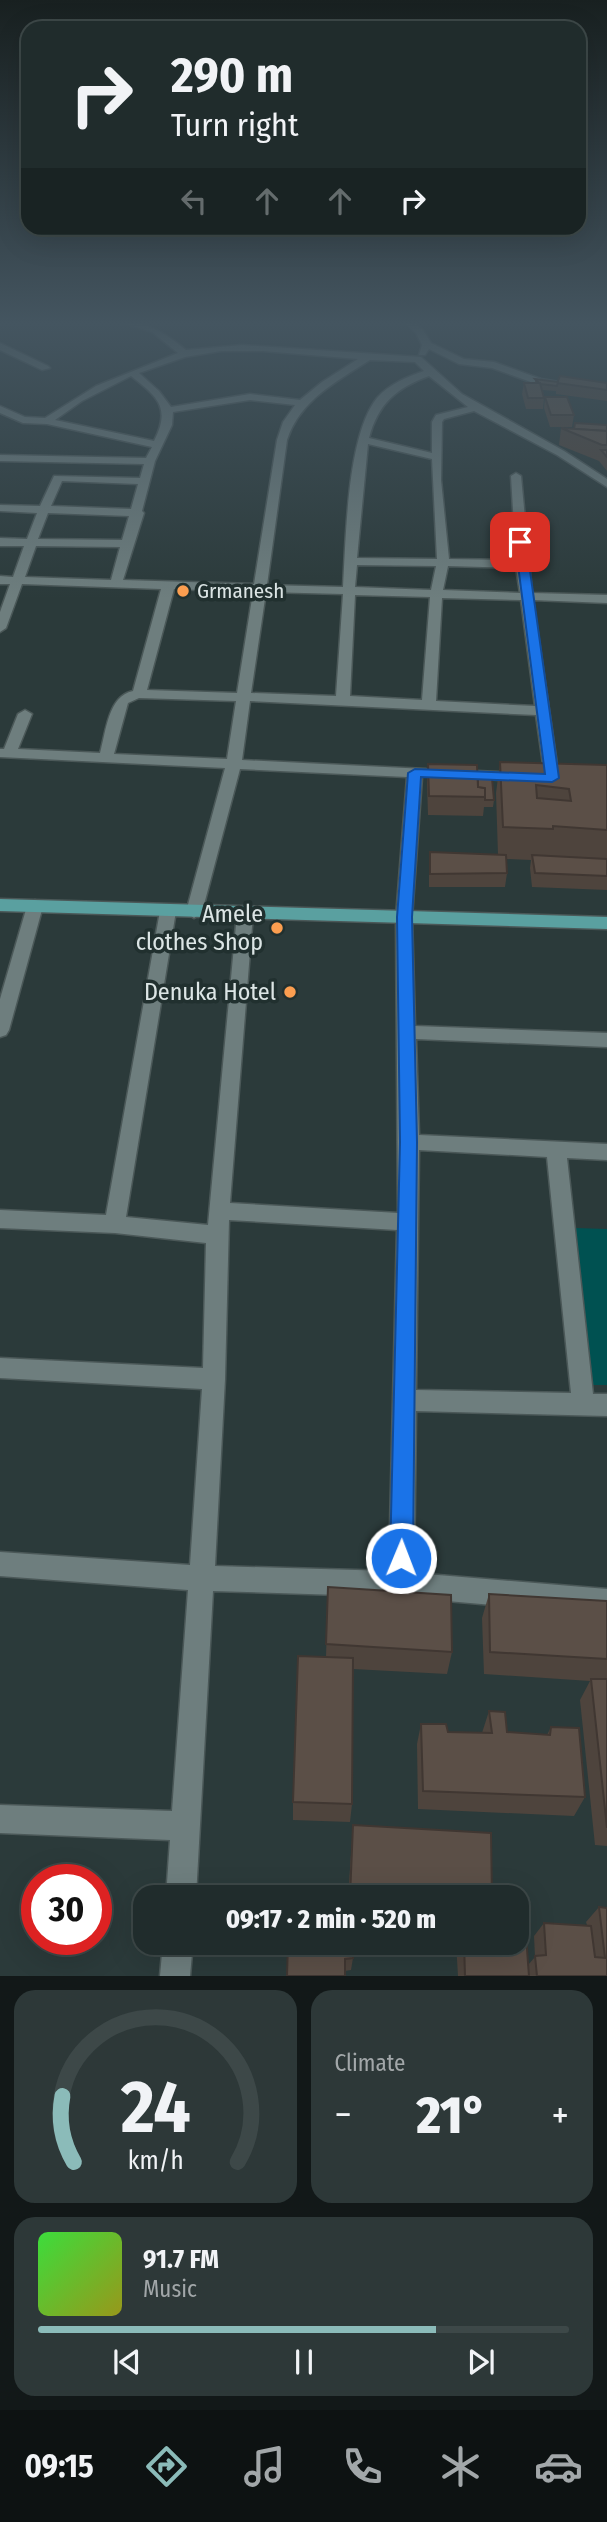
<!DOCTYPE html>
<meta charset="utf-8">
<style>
:root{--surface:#202c2c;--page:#2d3838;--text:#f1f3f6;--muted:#a2a7a9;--line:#3d4848;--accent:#8bbbb9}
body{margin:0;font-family:"Fira Sans Condensed",sans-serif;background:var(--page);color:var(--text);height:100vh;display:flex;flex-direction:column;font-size:26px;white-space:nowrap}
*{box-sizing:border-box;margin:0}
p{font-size:23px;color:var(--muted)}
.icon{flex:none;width:38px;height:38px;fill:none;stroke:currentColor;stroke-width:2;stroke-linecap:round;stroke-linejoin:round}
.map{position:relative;height:1976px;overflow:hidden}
.drawer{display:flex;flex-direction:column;gap:14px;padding:14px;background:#121818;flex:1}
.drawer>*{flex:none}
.top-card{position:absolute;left:21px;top:21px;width:565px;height:214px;border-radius:21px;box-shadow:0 7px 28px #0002,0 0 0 2px var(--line);background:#202c2c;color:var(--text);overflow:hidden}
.speed{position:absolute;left:21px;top:1864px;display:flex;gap:14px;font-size:35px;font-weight:700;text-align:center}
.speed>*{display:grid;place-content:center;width:91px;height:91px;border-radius:50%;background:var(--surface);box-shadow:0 7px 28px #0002,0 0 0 2px var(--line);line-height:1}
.speed .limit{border:10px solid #d22;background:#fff;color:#111}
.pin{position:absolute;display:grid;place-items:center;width:60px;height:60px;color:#fff;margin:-30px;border-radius:14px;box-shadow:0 4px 10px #0006}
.me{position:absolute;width:77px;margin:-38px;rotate:1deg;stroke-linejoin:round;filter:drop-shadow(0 0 5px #0008)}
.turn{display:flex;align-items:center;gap:24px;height:147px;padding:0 35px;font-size:32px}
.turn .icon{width:91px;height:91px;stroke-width:2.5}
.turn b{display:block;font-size:49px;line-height:60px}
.lanes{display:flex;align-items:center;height:66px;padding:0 35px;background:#0003;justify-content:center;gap:35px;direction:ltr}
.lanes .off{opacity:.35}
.big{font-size:52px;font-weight:800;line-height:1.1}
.drawer .tile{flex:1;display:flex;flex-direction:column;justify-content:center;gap:10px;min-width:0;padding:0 24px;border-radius:21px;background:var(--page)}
.drawer .dial{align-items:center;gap:0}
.dial svg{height:182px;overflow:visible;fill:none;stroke:var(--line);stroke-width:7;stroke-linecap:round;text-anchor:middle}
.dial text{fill:var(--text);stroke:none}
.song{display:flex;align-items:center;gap:21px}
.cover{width:84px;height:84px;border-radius:10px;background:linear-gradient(135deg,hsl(120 70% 55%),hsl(60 70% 35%))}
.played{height:7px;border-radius:4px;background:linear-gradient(90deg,var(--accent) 75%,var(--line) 75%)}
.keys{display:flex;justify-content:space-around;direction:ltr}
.heat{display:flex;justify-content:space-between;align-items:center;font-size:38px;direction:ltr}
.drawer .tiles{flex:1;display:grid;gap:14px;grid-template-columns:1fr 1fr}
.tile:last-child{grid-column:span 2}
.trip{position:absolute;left:133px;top:1885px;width:396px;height:70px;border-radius:21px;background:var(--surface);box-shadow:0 7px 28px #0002,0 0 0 2px var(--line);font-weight:800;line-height:70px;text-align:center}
.menu{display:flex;height:112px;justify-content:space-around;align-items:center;background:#0d1212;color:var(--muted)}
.menu .icon{width:49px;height:49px}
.menu .current{color:var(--accent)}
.menu b{font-size:32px;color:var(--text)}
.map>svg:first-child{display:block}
.green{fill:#005151}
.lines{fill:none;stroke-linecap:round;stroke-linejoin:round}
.minor-casing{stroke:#4b5858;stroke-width:3}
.primary-casing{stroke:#4b5858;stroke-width:3}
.minor{fill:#6e7e7e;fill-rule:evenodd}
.primary{fill:#5aa0a0;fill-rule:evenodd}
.wall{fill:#4e443d}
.building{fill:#5b4f47;stroke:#403732;stroke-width:2;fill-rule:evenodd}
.route{fill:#1a73e8;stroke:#114b97;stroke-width:2}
.poi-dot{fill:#fb9e50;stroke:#21302f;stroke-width:2.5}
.labels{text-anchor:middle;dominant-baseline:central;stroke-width:7;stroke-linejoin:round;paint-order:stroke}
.far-poi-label{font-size:21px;fill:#dce5e5;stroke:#21302f;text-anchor:start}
.poi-label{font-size:24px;fill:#dce5e5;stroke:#21302f;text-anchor:end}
</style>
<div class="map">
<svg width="607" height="1976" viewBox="0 0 607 1976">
<rect width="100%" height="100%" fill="#2b3a3a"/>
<path class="green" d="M575,1228L607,1229V1385H592Z"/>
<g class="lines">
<defs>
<g id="minor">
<path d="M121,322C149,322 165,333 186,350L242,345L421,357L462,394L564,451L607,479V487L557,455L474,411L444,419L442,422L441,480L449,559L516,560L511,476L516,473L521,476L532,593L607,595V603L533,600L559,778L557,781H547L545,778L536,715L250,701L242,760L426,769L433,773L422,777L412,917L415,1026L607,1033V1047L416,1039L419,1135L607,1144V1160L567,1158L593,1394H607V1416L416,1411L414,1573L607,1589V1615L401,1597L213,1591L196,1897H166L170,1840L0,1833V1805L172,1811L188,1590L0,1576V1552L190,1565L202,1389L0,1378V1358L203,1368L206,1243L115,1233L0,1228V1210L106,1215L160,911L168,905L176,911L126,1217L208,1225L237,914L245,908L253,914L230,1203L398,1213L396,917L407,777L240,769L202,912L194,918L186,912L225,768L0,757V749H4L18,714L25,710L32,714L18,749L100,753C106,732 108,696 133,691L161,589L22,584L6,628L0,632V612L10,584H0V576L13,577L24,546H0V538L27,539L37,513L0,511V505L40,506L54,476L140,478L144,464L0,461V455L146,458L152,447L47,424L23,423L0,413V406L25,417L45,418L96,386L178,353L152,332ZM221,351H263L358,359L322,382L300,400L250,394L171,407L159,391L139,373L185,357ZM370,360L415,362L424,371C407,377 389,384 377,398C347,435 346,537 343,587L267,585L287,440C300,400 336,382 370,360ZM131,376C158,397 171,408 154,441L55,420L82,401ZM429,376L468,407L436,415L432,422V453L369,438C378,404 396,388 429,376ZM250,400L295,405L283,422L277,440L254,584L123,580L144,513L142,511L155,461L172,425L173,412ZM368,444L432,459L437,559L357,558ZM62,481L138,484L131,509L51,506ZM48,513L129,516L122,540L38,539ZM36,546L120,547L111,580L25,577ZM357,565L436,566L431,590L355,587ZM448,566L516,568L520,593L443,590ZM174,589L253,592L237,693L147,690ZM266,592L343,594L336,696L251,693ZM355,595L430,597L422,700L350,696ZM442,598L521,600L535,706L436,701ZM139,698L236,701L227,759L114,754L128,703ZM419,1150L547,1157L571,1393L416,1390ZM229,1220L397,1230L389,1571L215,1566L225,1379Z"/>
<path d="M404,322H414L423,330L431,343L464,359L494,362L541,379L607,390V396L539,385L492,368L459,364L429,349L425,355H419L422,345L416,333Z"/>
<path d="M0,343L48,366L50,368L42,370L0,350Z"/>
<path d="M454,770L521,773L528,777L521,781L449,777L447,774Z"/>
<path d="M35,900L43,906L9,1030L6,1035L0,1037V999L27,906Z"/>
<path d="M163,1942H193L190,1976H160Z"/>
</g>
<path id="primary" d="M0,899L607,917V929L0,911Z"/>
</defs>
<use href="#minor" class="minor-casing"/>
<use href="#primary" class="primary-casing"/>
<use href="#minor" class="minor"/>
<use href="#primary" class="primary"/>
</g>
<g class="wall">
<path d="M535,379L558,382L607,383V401L556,394V391L542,390L544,398L543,409H526L522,394L524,383H535Z"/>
<path d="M545,397L574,415L572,427H550L544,408Z"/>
<path d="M607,425V471L599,461L559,445L561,428L574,429Z"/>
<path d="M500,762L607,765V890L532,887L530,868L531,860L506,859L507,873L505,887H429V865L430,852L498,855L496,793Z"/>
<path d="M428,764L478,778L494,800L493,807H484L483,816L428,815L427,783Z"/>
<path d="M328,1587L452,1652L447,1674L353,1669L352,1804L350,1822L293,1820V1802L326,1657Z"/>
<path d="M489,1594L607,1601V1846L595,1845L580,1700L590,1681L484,1674L482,1618Z"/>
<path d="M489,1711L507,1732L547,1735L551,1727L585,1797L574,1816L418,1809L417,1744L421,1724L448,1732L482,1733Z"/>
<path d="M353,1825L492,1897H348Z"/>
<path d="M599,1907L607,1976H458L456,1942H516L528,1965L535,1957L534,1936L544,1923L587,1925L586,1922Z"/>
<path d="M288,1942L353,1958L351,1970L345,1971Z"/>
</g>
<g class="building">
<path d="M560,376L607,383V390L557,383Z"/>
<path d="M535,379L558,382L557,386L540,384Z"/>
<path d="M524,383H540L544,398H528Z"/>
<path d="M545,397H567L574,415H551Z"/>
<path d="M575,423L607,425V431L574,429Z"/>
<path d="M561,428L607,431V445H602Z"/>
<path d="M601,450H607V457Z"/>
<path d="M500,762L607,765V830L553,826V829L503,827ZM536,785L569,789L571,801L537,798Z"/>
<path d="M428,764L477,765L478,787L485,788L486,797L429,796Z"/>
<path d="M478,778H492L494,800H485V788L478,787Z"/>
<path d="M430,852L506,855L507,873L430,874Z"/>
<path d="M532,855L607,859V876L535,873Z"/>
<path d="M328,1587L451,1595L452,1652L326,1644Z"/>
<path d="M489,1594L607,1601V1659L490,1652Z"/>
<path d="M298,1656L353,1658L352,1804L293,1802Z"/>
<path d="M591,1679H607V1828Z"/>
<path d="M489,1711L505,1712L507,1732L550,1735L551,1727L579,1728L585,1797L423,1791L421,1724H446L448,1732L492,1733Z"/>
<path d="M353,1825L491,1833L492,1897H350Z"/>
<path d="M599,1907L607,1908V1976H537L535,1956L546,1955L544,1923L591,1926L595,1957L605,1958Z"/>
<path d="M516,1922H525L529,1976H465L464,1942H516Z"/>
<path d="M288,1942H352L353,1958L345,1959V1976H287Z"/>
</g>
<linearGradient id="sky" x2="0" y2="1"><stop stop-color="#182020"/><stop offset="0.54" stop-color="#445560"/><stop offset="1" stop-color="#445560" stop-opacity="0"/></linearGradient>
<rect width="607" height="599" fill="url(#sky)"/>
<path class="route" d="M520,539L526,542L559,778L552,782L421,777L412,917L417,1142L413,1558L409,1566L401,1569L393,1566L390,1558L400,1142L397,917L408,773L415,769L545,774L515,542Z"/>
<g class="poi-dot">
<circle cx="183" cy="591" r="7"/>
<circle cx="277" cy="928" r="7"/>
<circle cx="290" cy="992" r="7"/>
</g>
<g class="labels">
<g class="far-poi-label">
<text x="197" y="591">Grmanesh</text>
</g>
<g class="poi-label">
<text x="263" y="914">Amele<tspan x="263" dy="28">clothes Shop</tspan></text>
<text x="276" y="992">Denuka Hotel</text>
</g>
</g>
</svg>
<div class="speed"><div class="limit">30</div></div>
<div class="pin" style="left:520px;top:542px;background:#d93025"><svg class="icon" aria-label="arrive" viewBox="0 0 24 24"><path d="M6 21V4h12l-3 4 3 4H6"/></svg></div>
<svg class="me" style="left:401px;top:1558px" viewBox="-20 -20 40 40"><circle r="17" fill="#1a73e8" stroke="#fff" stroke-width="3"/><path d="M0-11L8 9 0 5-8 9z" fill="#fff"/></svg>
<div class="trip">09:17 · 2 min · 520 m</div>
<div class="top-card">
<div class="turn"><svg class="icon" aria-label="right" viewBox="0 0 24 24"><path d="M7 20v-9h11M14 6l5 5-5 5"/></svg><div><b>290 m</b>Turn right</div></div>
<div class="lanes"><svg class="icon off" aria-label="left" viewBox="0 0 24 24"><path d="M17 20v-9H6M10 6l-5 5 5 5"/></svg><svg class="icon off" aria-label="ahead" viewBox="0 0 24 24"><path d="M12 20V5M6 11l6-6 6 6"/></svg><svg class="icon off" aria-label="ahead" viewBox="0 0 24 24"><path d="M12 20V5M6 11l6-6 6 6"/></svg><svg class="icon" aria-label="right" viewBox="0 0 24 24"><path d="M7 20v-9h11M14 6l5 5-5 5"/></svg></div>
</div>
</div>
<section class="drawer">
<div class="tiles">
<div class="tile dial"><svg viewBox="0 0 100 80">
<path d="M14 69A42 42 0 1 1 86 69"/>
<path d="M14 69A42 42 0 0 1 9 40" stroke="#8bbbb9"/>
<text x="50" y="56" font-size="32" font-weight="700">24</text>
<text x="50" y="72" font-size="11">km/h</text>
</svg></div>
<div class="tile"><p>Climate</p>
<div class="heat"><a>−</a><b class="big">21°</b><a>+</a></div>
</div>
<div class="tile">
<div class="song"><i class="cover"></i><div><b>91.7 FM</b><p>Music</p></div></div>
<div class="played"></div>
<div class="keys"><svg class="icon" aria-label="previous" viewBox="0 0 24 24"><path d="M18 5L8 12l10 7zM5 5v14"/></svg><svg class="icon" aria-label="pause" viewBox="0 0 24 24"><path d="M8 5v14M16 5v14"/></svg><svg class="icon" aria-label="next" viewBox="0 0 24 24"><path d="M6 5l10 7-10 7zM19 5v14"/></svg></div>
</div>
</div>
</section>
<nav class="menu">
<b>09:15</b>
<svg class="icon current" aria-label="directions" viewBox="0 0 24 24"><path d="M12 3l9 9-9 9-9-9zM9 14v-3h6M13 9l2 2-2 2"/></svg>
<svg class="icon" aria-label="music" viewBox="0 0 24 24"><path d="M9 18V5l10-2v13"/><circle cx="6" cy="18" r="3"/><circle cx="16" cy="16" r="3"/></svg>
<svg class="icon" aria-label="phone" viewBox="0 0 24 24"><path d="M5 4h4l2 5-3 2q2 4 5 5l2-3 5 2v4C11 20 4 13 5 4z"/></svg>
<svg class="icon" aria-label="climate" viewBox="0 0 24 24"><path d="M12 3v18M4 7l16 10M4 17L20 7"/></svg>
<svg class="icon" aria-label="car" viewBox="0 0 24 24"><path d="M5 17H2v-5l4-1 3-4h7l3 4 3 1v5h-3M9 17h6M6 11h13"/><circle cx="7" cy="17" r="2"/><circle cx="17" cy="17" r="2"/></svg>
</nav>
